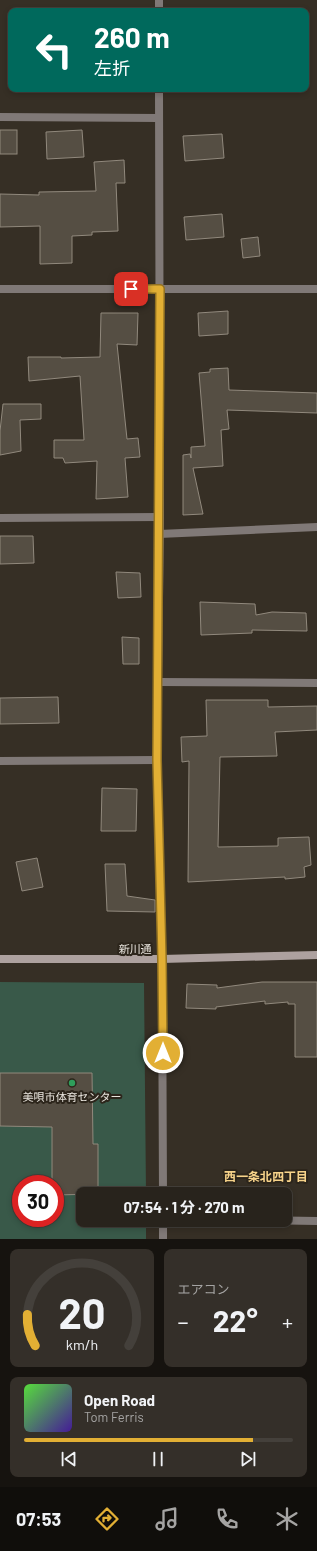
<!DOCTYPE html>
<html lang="ja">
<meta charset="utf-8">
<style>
:root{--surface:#28231c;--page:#342f29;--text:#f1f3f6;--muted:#a5a4a3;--line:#44403b;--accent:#e2af34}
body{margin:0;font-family:Barlow,"Noto Sans JP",sans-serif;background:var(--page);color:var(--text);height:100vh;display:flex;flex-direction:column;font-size:15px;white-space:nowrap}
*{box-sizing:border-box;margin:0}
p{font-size:13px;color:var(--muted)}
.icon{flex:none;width:22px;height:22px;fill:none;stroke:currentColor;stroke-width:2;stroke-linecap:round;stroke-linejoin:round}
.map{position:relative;height:1239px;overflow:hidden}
.drawer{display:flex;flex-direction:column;gap:10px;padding:10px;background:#16130f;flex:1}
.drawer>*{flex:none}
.banner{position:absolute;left:8px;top:8px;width:301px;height:84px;border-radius:8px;box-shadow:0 2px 6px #0003,0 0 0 1px var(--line);background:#00695c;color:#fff;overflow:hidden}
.speed{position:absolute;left:12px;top:1175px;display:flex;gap:8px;font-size:20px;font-weight:700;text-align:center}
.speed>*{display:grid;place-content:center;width:52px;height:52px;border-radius:50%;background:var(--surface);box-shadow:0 2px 6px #0003,0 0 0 1px var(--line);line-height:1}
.speed .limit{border:6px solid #d22;background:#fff;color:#111}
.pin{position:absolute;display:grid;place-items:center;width:34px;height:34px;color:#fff;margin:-17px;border-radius:8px;box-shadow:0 2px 6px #0006}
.me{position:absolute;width:44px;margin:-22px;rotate:0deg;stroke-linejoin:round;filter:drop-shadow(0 0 3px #0008)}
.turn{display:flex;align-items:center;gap:14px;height:84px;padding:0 20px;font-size:18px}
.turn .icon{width:52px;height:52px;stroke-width:2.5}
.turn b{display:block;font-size:28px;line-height:34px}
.big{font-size:30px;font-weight:700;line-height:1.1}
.drawer .card{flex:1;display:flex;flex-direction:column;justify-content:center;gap:6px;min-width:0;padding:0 14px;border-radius:8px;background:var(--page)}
.drawer .dial{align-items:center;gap:0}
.dial svg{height:104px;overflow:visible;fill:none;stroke:var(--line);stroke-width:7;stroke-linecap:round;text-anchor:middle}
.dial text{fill:var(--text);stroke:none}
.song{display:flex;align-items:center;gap:12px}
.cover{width:48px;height:48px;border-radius:6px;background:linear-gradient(135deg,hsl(110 70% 55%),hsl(260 70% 35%))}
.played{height:4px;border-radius:2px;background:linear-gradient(90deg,var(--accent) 85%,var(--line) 85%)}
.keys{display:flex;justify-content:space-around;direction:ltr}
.heat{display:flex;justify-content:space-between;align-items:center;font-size:22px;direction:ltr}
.drawer .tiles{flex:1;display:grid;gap:10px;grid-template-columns:1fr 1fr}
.card:last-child{grid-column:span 2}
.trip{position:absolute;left:76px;top:1187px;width:216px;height:40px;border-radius:8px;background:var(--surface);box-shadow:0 2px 6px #0003,0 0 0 1px var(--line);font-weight:700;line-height:40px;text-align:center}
.tab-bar{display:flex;height:64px;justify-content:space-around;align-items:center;background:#100e0b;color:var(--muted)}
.tab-bar .icon{width:28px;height:28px}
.tab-bar .active{color:var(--accent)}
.tab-bar b{font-size:18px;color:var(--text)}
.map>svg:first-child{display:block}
.green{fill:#395949;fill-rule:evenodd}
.building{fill:#554e43;stroke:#91897d}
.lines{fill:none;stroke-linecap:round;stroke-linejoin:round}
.lane{stroke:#807977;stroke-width:8}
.street{stroke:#807977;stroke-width:8}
.secondary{stroke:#ada19f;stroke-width:8}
.route-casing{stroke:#937222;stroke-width:10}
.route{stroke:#e2af34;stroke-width:7}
.leisure-dot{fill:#2e9e5b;stroke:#2c251b;stroke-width:1.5}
.labels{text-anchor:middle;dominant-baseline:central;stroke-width:4;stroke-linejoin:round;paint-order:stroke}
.street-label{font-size:11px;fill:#e9e5de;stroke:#2c251b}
.poi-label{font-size:11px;fill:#e9e5de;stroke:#2c251b}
.neighbourhood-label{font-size:12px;font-weight:bold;fill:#f7d38a;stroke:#2c251b}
</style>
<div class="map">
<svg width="317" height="1239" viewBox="0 0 317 1239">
<rect width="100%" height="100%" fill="#362f25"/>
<path class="green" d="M0,982L144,983L146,1194H83V1220H146V1239H0ZM21,1184H55V1218H21Z"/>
<g class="building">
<rect x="0" y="130" width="17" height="24"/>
<path d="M82,130L84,157L47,159L46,132Z"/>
<path d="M222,134L224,158L185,161L183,136Z"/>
<path d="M124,160L125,183H116L118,231L92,232V235L72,236V263L40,264V226L0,227V194L39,195V192L96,191L94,162Z"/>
<path d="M222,214L224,237L186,240L184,217Z"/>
<path d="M258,237L260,256L243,258L241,239Z"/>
<path d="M228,311V334L199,336L198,313Z"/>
<path d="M101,313H138L137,345L117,344L127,439L138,438L140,457L125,458L128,497L96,499L97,461L65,463L63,458H54V440H84L80,376L29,381L28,357H61V358L100,357Z"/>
<path d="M228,368L229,390L317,393V413L227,410L229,429L221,430L223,466L193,468L203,514L183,515V455L190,454L191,458V447L205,446L199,373L210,372V369Z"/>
<path d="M3,404H41V419L20,420L21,451L0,455V431Z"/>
<path d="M0,536H33L34,563L0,564Z"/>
<path d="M116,572L140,573L141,597L118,598Z"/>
<path d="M200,602L255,604L256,615L272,612L306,613L307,631L252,630V633L201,635Z"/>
<path d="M122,637L139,638V664H123Z"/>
<path d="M58,697L59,723L0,724V698Z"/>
<path d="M206,700H268V707L317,706V730L275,732L277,756L220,757L218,847L278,846V838L309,837L311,865L304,867L305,877L285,879V877L188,882L189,761L182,762L181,737L207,736Z"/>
<path d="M102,788L137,789L136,831H101Z"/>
<path d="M37,858L43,887L22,891L16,862Z"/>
<path d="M105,864H125L127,896L155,900V912L107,911Z"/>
<path d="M262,982H317V1057H295V1004H288V1002L265,1004V1001L216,1007V1009L186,1008L187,984L217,985V988Z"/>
<path d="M0,1073H92L93,1144H98V1194L55,1195V1184H52V1127L0,1126Z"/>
</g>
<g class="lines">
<g class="lane">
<path d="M159,534L317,527"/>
<path d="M249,1220L317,1221"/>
</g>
<g class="street">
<path d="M159,0V11"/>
<path d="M159,89L160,517L157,760L162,959L163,1194"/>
<path d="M0,117L159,118"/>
<path d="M0,289H317"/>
<path d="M0,518L160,517"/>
<path d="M158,682L317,683"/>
<path d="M0,761L157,760"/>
<path d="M163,1220V1239"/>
</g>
<path class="secondary" d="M0,959H162L317,955"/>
</g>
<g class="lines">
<defs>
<path id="route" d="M131,289H160L157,760L162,959L163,1053"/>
</defs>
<use href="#route" class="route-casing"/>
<use href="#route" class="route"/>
</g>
<circle class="leisure-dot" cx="72" cy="1083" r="4"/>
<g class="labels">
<g class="street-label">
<text x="135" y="948">新川通</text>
</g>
<g class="poi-label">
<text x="72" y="1096">美唄市体育センター</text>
</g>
<g class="neighbourhood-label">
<text x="266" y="1176">西一条北四丁目</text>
</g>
</g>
</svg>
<div class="speed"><div class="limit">30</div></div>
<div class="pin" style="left:131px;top:289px;background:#d93025"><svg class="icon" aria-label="arrive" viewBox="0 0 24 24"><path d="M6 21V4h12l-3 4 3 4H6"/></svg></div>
<svg class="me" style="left:163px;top:1053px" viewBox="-20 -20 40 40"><circle r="17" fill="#e2af34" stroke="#fff" stroke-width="3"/><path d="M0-11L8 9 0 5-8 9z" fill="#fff"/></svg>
<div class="trip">07:54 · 1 分 · 270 m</div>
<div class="banner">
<div class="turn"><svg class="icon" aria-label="left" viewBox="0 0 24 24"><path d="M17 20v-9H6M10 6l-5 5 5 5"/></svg><div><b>260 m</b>左折</div></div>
</div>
</div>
<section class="drawer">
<div class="tiles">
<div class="card dial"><svg viewBox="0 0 100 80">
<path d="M14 69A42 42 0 1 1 86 69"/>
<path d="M14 69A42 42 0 0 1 8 45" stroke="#e2af34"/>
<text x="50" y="56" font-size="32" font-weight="700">20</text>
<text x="50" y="72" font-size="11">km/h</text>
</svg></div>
<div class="card"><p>エアコン</p>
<div class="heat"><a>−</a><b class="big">22°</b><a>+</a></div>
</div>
<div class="card">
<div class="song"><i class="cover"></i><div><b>Open Road</b><p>Tom Ferris</p></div></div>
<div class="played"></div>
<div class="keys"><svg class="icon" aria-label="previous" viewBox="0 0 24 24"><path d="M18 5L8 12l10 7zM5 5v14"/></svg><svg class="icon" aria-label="pause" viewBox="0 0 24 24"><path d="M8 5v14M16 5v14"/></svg><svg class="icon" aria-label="next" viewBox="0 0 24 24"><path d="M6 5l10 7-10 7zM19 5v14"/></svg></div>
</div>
</div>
</section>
<nav class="tab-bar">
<b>07:53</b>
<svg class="icon active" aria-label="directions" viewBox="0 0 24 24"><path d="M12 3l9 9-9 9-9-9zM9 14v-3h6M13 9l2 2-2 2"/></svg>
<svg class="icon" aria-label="music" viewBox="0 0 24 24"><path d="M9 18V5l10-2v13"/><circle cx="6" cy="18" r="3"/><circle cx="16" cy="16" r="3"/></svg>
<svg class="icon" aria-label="phone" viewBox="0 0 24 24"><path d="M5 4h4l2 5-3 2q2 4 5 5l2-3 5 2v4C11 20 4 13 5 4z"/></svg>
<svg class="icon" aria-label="climate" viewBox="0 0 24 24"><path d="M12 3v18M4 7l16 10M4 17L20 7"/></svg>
</nav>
